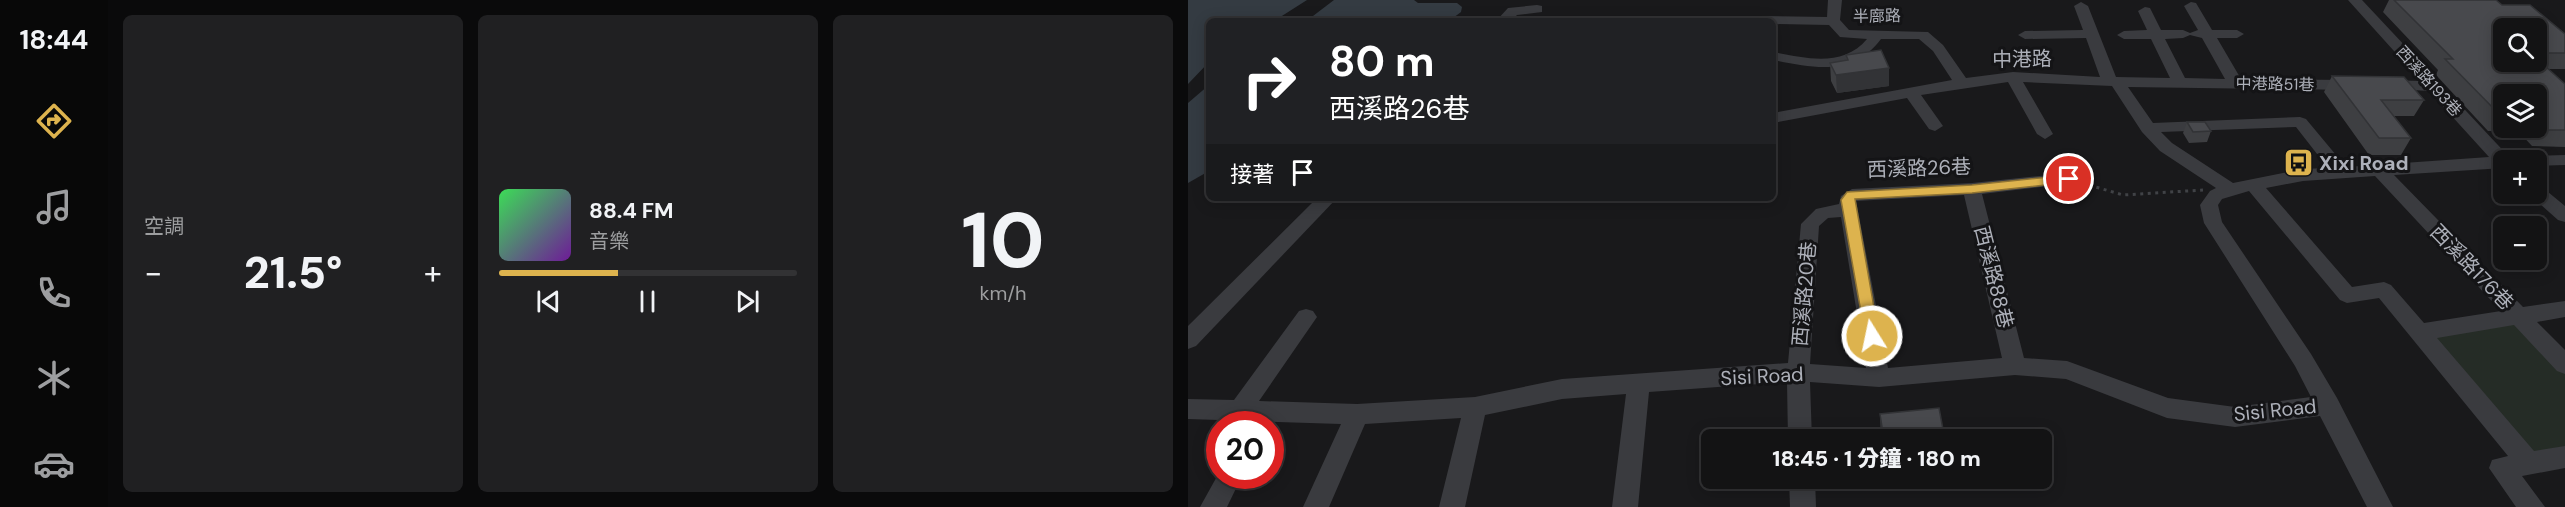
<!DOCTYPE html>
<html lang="zh-TW">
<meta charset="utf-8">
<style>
:root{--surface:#131314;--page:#202022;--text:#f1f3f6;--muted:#9d9ea0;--line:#323234;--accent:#ddb34e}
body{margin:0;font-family:"DM Sans","Noto Sans TC",sans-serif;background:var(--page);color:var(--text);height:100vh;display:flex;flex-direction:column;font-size:22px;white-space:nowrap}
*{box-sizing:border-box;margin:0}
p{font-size:20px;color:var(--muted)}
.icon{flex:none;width:33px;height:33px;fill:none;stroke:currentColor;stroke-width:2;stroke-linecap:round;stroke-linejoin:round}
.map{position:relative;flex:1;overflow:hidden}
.panel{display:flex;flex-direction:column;gap:15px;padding:15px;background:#0a0a0b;width:1080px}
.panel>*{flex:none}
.top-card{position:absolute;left:18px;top:18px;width:570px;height:183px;border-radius:9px;box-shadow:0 3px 15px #0003,0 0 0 2px var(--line);background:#202124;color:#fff;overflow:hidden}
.fabs{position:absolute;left:1305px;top:18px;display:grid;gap:12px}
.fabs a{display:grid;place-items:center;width:54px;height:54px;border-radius:9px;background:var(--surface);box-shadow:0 3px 15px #0003,0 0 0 2px var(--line);font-size:30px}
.speed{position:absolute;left:18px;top:411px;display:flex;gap:12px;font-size:30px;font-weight:700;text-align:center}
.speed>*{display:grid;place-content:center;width:78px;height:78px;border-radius:50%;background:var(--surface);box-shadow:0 3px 15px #0003,0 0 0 2px var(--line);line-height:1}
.speed .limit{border:9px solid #d22;background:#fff;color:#111}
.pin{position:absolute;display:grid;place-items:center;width:51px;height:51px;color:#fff;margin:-26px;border:3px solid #fff;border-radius:50%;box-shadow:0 2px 6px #0007}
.me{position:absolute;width:66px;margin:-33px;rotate:350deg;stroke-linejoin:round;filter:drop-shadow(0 0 4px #0008)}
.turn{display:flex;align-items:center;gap:21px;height:126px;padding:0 24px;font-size:27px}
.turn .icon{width:78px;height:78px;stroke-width:2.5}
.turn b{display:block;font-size:42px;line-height:51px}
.then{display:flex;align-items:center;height:57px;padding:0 24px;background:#0003;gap:12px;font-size:22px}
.big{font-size:45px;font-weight:800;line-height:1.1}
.panel .card{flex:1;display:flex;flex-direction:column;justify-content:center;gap:9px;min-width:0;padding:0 21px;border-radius:9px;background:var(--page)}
.panel .dial{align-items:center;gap:0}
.dial b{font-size:78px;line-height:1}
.song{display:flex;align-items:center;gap:18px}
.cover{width:72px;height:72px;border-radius:9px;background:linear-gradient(135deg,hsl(130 70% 55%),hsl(280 70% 35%))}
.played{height:6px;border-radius:3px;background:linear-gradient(90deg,var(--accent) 40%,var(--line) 40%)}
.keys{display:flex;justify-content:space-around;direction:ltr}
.heat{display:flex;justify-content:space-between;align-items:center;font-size:33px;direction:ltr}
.panel .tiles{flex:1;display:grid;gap:15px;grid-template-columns:repeat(3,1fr)}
.trip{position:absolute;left:513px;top:429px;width:351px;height:60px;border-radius:9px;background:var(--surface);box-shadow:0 3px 15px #0003,0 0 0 2px var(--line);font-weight:800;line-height:60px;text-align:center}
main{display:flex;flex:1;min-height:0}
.tabs{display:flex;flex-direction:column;width:108px;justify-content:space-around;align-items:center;background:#080808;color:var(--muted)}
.tabs .icon{width:42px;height:42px}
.tabs .active{color:var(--accent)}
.tabs b{font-size:27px;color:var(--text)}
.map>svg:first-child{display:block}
.green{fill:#252c26}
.water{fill:#343b42}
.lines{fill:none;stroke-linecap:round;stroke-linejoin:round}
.path{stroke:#404246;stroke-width:3;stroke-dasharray:3 4.5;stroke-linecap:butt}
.minor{fill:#3a3b3f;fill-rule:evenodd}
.wall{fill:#3e3f42;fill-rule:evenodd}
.shaded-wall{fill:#323336}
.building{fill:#48494d;stroke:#323336;stroke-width:1.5}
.route{fill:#ddb34e;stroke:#907433;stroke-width:1.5}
.labels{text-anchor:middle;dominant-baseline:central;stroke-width:6;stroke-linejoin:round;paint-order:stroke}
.far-street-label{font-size:16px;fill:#adb0b9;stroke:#141416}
.street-label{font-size:20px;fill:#adb0b9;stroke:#141416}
.poi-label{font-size:20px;font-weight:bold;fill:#adb0b9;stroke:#141416;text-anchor:start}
</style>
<main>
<nav class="tabs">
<b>18:44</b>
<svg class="icon active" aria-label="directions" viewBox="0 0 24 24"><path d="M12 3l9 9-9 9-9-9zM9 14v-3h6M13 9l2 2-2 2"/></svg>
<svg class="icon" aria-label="music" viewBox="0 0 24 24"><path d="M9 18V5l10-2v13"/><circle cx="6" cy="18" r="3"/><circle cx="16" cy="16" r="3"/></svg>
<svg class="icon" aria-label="phone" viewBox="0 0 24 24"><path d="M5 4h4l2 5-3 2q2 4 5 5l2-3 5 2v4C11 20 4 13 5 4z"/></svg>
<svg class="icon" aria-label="climate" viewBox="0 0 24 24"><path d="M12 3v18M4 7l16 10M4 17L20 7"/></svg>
<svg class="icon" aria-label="car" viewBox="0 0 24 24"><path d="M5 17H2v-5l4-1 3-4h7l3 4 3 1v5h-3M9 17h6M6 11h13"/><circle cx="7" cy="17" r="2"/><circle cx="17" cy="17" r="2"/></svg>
</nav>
<section class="panel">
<div class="tiles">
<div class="card"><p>空調</p>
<div class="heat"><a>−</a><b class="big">21.5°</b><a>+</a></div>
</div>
<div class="card">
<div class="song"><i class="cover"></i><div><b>88.4 FM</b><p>音樂</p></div></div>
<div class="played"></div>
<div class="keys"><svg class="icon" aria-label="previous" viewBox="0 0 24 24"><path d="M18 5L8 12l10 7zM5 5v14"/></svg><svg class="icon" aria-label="pause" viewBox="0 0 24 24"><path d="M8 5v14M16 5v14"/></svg><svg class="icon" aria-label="next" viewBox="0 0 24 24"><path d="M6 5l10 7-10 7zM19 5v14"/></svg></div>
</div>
<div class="card dial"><b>10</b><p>km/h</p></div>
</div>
</section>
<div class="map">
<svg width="1377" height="507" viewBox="0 0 1377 507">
<rect width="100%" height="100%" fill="#19191b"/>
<path class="green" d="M1329,321L1377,372V452L1342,458L1239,335Z"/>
<g class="water">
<path d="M0,0H119L86,21H21V62L0,84Z"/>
<path d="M146,0H226L230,3H269L274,7L273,12L261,21H109L115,17L125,16Z"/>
<path d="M21,85V171L0,183V103Z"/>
</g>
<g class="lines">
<path class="path" d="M894,183L935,195L1015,190"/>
<g class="minor">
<path d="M640,0H654L652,20L661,30L740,32L755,45L778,78L825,72L912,77L898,38L837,39L830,35L837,31L895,30L886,6L893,2L900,6L928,77L982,78L963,39H936L929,35L936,31L959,30L950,11L957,7L962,8L973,30H995L1002,33L1010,30L996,6L1003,2L1008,3L1024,30H1049L1056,34L1049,38H1029L1053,79L1165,80L1173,85L1165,90L940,87L965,123L1112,117L1118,119L1158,167L1301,157L1241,91L1192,88L1189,85L1192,82L1197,80L1233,81L1160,0H1174L1324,160H1316V168L1206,175L1335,307L1377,301V317L1349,322L1377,350V374L1369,371L1326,325L1249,338L1346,451L1377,446V468L1334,476L1357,507H1328L1301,468L1304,460L1320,456L1191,298L1159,303L1152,300L1061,191L1034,199L1030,205L1034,222L1123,354L1149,398L1205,507H1179L1132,416L1047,427L979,418L878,379L827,375L691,387L622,382L624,440H600L599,382L461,392L450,507H424L438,394L374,399L297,415L277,507H251L273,418L177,424L141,507H115L153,424L0,419V399L46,400L111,311L118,309L125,311L129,317L71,401L169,404L287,397L374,379L600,363L613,224L628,209L651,204L653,196L664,189L784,183L881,173L887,175L890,179L887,183L794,194L836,358L879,361L980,398L1047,407L1123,397L1107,366L1016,223L1012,205L1022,191L1028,188L972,151L954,132L924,86L835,82L865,134L857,139L849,134L820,82L733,95L755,126L747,131L741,129L719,98L585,123V113L764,80L745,51L731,39H693C664,77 627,68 585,60V52C617,58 655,68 679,39L652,37L641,25L585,24V21L567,20L574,16L639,17ZM1002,35L1014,38L1037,79L997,78L977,39L995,38ZM1108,127L1140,168L1115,169L1045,183L984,143L973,132ZM1187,176L1313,311L1236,323L1203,285L1196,282L1164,287L1078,188L1115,181ZM776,195L814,358L700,368L668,201ZM653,217L678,368L622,364L631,226L640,218Z"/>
<path d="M349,5L354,6V12L329,15L323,21H308L320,8Z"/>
<path d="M1377,155V165L1348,166V160H1340L1348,156Z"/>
<path d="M1348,185L1354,187L1377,206V222L1370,220L1342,195L1348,194Z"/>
<path d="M129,198H149L8,346L0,349V326Z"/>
<path d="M32,471V476H54L39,507H12Z"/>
<path d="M601,478H627L628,507H602Z"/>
</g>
</g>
<g class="wall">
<path d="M1201,0H1308L1314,5H1342L1377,34V53H1370H1377V69H1360L1377,84V147L1344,146L1330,131H1300L1248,75L1250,70L1195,12ZM1316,28H1348V62H1316ZM1316,94H1348V128H1316Z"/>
<path d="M658,55L701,86L649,93L643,81L642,63L658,60Z"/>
<path d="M1144,76L1236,100L1226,116H1206L1223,138L1213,155H1181L1136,92Z"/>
<path d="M999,122L1023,131L1019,142L1001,143L995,133Z"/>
<path d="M692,414L757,440H693Z"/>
<path d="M698,478H760L759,485L699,491Z"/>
</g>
<path class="shaded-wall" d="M701,68V86L649,93L648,75Z"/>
<g class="building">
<path d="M1206,0H1308L1314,5H1342L1377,34V53H1348V28H1316V62H1348V58L1377,84V130H1357L1348,122V94H1316V115H1312L1257,59H1265Z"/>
<path d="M693,50L701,68L648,75L642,63L660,60L658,55Z"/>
<path d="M1144,76L1216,77L1236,100H1193L1223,138H1191Z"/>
<path d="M999,122H1017L1023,131L1005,132Z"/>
<path d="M751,408L757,440H696L692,414Z"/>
</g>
<path class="route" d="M881,175L887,179L885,182L784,193L667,199L691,336L689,340H678L653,200L659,192L784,185Z"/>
<defs>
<symbol id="bus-square" viewBox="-11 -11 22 22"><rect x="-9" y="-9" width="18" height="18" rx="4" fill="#ddb34e" stroke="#141416"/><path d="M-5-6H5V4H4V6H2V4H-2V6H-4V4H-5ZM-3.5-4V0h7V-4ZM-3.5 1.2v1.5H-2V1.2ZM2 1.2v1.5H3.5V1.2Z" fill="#111"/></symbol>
</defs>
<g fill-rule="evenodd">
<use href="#bus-square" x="1094" y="146" width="33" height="33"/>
</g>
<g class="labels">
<g class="far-street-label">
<text transform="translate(689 16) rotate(-1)">半廍路</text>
<text transform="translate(1241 81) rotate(48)">西溪路193巷</text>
<text transform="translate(1087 84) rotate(1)">中港路51巷</text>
</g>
<g class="street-label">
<text transform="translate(834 59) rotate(-1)">中港路</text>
<text transform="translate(731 168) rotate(-2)">西溪路26巷</text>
<text transform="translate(1284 267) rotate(46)">西溪路176巷</text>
<text transform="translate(806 277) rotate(76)">西溪路88巷</text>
<text transform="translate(616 294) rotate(-85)">西溪路20巷</text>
<text transform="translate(574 376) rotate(-3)">Sisi Road</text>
<text transform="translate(1087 410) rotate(-6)">Sisi Road</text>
</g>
<g class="poi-label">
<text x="1131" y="163">Xixi Road</text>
</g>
</g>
</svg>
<div class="fabs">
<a><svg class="icon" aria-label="search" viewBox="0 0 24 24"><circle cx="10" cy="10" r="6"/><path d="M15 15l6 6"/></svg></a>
<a><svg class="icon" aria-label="layers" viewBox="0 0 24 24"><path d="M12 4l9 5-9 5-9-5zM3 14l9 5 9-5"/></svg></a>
<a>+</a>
<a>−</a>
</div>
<div class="speed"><div class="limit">20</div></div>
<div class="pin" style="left:881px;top:179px;background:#d93025"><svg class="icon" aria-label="arrive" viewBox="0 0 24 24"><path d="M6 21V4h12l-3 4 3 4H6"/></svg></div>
<svg class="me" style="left:684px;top:336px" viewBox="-20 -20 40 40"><circle r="17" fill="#ddb34e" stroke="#fff" stroke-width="3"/><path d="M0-11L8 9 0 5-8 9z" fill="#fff"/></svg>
<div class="trip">18:45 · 1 分鐘 · 180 m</div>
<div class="top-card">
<div class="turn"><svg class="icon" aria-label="right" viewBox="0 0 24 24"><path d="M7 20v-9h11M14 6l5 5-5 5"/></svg><div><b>80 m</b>西溪路26巷</div></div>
<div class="then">接著<svg class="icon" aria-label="arrive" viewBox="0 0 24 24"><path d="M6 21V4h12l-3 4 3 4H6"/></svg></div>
</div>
</div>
</main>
